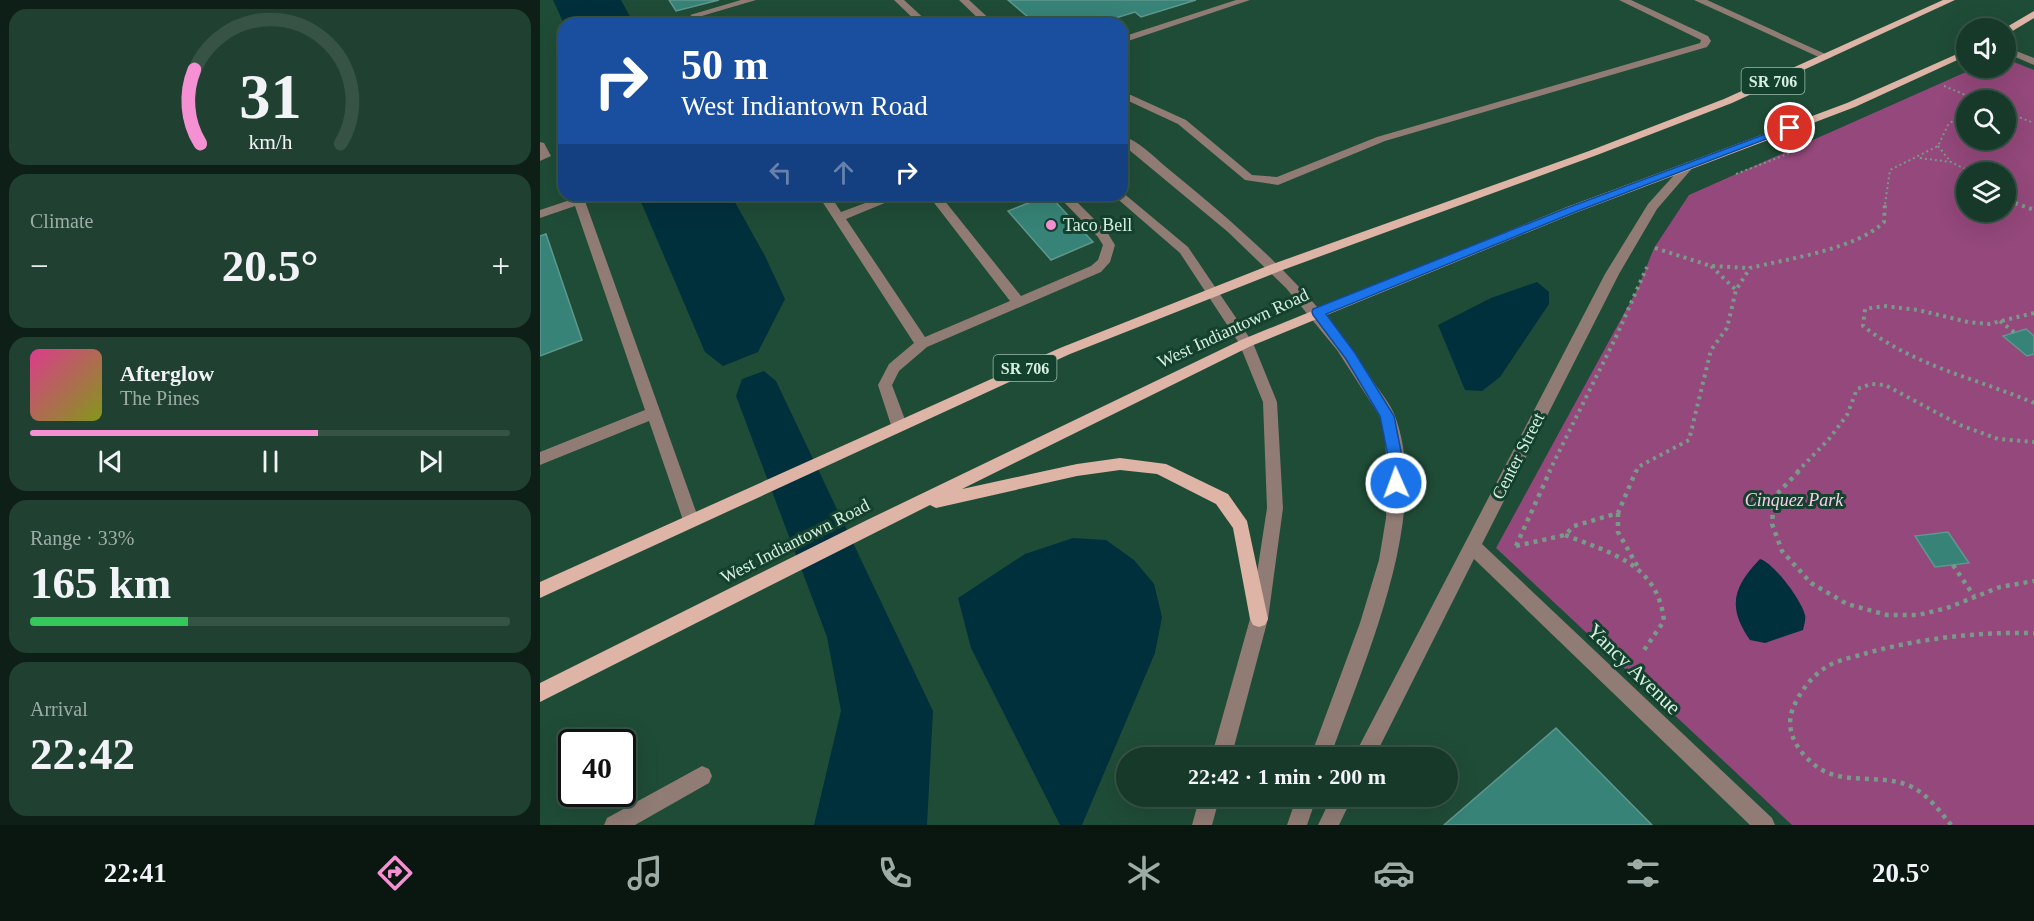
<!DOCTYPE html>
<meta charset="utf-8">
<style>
:root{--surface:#173929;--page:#204031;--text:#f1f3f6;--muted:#9eaca8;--line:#365346;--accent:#f591d3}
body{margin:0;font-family:Georgia,serif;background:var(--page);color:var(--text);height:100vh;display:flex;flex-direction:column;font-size:22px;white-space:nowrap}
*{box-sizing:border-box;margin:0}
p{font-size:20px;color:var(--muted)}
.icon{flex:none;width:33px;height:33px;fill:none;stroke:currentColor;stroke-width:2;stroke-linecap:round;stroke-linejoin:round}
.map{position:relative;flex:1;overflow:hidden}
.drawer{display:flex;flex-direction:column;gap:9px;padding:9px;background:#0d1f17;width:540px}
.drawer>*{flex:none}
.top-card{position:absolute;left:18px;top:18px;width:570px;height:183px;border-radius:18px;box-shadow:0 6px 24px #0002,0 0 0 2px var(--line);background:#1a4fa0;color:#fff;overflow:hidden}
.buttons{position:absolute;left:1416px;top:18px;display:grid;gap:12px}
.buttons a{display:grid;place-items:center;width:60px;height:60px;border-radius:50%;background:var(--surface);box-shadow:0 6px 24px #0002,0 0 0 2px var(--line);font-size:30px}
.speed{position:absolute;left:18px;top:729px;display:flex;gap:12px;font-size:30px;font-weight:700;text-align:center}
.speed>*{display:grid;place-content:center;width:78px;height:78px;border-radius:50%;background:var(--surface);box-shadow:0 6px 24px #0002,0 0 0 2px var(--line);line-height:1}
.speed .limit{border:3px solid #111;border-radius:9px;background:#fff;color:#111}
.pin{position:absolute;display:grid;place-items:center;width:51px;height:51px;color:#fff;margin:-26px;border:3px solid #fff;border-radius:50%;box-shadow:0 2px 6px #0007}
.me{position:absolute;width:66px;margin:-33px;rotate:358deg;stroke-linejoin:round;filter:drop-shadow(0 0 4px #0008)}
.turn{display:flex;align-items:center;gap:21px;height:126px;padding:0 24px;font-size:27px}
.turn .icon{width:78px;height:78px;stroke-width:2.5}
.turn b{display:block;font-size:42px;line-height:51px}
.lanes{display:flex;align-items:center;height:57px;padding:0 24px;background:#0003;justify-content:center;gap:30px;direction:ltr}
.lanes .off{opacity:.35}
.big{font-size:45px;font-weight:700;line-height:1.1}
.drawer .tile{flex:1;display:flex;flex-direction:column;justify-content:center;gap:9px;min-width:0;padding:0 21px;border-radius:18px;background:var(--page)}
.drawer .dial{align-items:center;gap:0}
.dial svg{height:156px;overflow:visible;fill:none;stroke:var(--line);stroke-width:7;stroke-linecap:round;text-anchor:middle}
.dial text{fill:var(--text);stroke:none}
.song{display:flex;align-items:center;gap:18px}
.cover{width:72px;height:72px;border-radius:9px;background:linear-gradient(135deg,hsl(330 70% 55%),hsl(70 70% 35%))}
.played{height:6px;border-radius:3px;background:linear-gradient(90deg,var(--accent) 60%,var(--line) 60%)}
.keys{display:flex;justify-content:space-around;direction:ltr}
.heat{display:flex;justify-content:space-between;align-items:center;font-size:33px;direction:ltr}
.charge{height:9px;border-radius:4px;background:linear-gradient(90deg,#34c759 33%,var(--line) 0)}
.trip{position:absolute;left:576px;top:747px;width:342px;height:60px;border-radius:30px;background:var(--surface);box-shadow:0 6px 24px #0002,0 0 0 2px var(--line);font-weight:700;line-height:60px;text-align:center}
.tabs{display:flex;height:96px;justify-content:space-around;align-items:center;background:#091710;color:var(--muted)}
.tabs .icon{width:42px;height:42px}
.tabs .selected{color:var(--accent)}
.tabs b{font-size:27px;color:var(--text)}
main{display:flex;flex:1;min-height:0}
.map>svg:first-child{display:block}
.green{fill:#94487b;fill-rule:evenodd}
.water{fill:#01303d}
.building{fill:#378377;stroke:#5f978d;stroke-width:1.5}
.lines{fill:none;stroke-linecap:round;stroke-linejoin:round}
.path-far2{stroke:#789a89;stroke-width:2;stroke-dasharray:2 3;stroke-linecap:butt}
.path-far1{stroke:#789a89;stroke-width:4;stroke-dasharray:3 4.5;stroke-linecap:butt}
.path{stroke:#789a89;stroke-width:4.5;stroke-dasharray:4 5;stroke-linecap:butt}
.minor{fill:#907c74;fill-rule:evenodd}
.major{fill:#ddb4a5;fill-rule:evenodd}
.route{fill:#1a73e8;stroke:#114b97;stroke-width:1.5}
.poi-dot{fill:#f591d3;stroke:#13412d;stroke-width:2}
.labels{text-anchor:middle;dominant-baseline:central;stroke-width:6;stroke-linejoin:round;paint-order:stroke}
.shield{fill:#13412d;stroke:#9cbbab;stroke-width:1.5}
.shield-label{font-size:16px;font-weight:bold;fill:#d7efe1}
.poi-label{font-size:18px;fill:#d7efe1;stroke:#13412d;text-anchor:start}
.street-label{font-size:18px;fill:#d7efe1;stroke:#13412d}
.park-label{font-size:18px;font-style:italic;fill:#fbcde9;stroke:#13412d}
.near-street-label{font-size:21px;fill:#d7efe1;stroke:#13412d}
</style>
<main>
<section class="drawer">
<div class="tile dial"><svg viewBox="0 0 100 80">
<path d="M14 69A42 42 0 1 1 86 69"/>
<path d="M14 69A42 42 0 0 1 11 31" stroke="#f591d3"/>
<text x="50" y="56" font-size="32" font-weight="700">31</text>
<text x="50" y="72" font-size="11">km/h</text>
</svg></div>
<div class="tile"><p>Climate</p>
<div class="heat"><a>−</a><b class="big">20.5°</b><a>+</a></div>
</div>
<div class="tile">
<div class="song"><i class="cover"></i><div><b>Afterglow</b><p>The Pines</p></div></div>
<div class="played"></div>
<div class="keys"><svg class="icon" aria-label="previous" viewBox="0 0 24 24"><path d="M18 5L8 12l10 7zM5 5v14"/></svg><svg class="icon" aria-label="pause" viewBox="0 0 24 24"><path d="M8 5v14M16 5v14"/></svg><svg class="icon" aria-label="next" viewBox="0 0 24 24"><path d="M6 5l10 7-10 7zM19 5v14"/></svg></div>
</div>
<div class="tile"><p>Range · 33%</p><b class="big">165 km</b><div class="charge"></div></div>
<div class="tile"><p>Arrival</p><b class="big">22:42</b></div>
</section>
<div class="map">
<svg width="1494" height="825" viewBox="0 0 1494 825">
<rect width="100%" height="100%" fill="#1f4c37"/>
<path class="green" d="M1466,59L1494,70V825H1252L956,548L1098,288L1114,248L1149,195L1435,68H1466ZM1426,100H1466V140H1426ZM1426,172H1466V212H1426Z"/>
<g class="water">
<path d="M13,0H81L94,24H24Z"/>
<path d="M98,195H191L225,256L245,299L218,352L183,366L165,352Z"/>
<path d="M997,282L1009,292V304L960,377L942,391L925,390L898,325L951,298Z"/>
<path d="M224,371L236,381L393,711L387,825H274L301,711L287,637L196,396L202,379Z"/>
<path d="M533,538L566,540L594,560L614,584L622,617L615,653L542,825H520L431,648L418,598L485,554Z"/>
<path d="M1220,559C1234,563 1262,601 1265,615C1266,619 1264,626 1263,630L1225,643L1210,640C1187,607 1193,587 1220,559Z"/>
</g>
<g class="building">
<path d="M129,0H179L136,11Z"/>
<path d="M468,0H656L601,17L595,12L556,24H496Z"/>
<path d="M509,195L553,242L511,260L468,211Z"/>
<path d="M6,234L42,340L0,356V236Z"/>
<path d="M1486,329L1494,336V354L1487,356L1463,336Z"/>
<path d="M1408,532L1429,563L1395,567L1375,536Z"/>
<path d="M1016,728L1112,825H904Z"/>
</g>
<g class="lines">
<g class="path-far2">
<path d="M1404,86L1428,96"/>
<path d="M1466,112L1494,123"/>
<path d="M1398,146L1411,162"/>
<path d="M1380,158L1411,162L1431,172"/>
<path d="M1196,174L1253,152"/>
<path d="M1466,199L1479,204"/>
<path d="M1345,204L1350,170L1398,146L1408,125L1426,110"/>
</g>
<g class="path-far1">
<path d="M1475,203L1494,210"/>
<path d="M1115,248L1171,266L1209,268"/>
<path d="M1171,266L1196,290"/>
<path d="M1494,313L1449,324L1428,322L1378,310L1344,306L1325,309L1323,326C1374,366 1435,378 1494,403"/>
<path d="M1460,321L1475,333"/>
<path d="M1009,472L1076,337L1107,267"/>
<path d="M1096,472L1098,467L1149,440L1171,350L1187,328L1196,290L1210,268C1247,259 1317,249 1344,222L1345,203"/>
<path d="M1257,472L1289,439L1307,415L1317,389L1331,384L1345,385L1420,425L1458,439L1494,442"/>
</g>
<g class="path">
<path d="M1259,471L1234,497L1232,524L1242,551L1271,583L1307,604L1347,615H1378L1407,608L1460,587L1494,581"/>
<path d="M1078,513V532L1099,569"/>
<path d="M1025,535C1071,553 1118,564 1124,621L1102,653"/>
<path d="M976,546L1010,471"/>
<path d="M976,546L1025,535L1034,526L1078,513L1096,471"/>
<path d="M1413,565L1434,596"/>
<path d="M1411,825C1400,811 1388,795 1372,787C1341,772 1304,787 1276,766C1259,753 1245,733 1252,711C1258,694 1272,675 1288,666C1300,659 1315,657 1327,653C1382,638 1437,632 1494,633"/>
</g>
<g class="minor">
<path d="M201,0H216L155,18L150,15Z"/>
<path d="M354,0H364L390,24H379Z"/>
<path d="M419,0H429L455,24H444Z"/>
<path d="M696,0H710L582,43V37Z"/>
<path d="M1079,0H1091L1168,36L1171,41L1167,47L845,141L738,185L705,180L638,124L582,98V91L646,120L712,175L737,177L837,137L1160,43L1161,40Z"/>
<path d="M1154,0H1167L1292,57L1283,59Z"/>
<path d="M1466,47L1494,58V65L1466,53Z"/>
<path d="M582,136C598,140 613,156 626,167C654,190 682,213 709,238C757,281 798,327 833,381C841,393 850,403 855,416C892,516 823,663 790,758H770L820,623L839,560L846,518L848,473L844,432L839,415L797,350L746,288L688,232L582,144Z"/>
<path d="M0,142L4,143L11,156L0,161Z"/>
<path d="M1149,162L1155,165L1117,209L1079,274L942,544L1232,818L1235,825H1210L934,559L834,758H813L1065,274L1108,204L1145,163Z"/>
<path d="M582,192L648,247L713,343L737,402L743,508L728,619L691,758H671L710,619L727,508L723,402L699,343L640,253L573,195H582Z"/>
<path d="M278,195H290L301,212L347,195H364L306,219L385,337L470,301L388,195H400L481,296L551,266L558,260L563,245L558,237L517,195H530L567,232L575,245L570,262L561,272L387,347L359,371L352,385L367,425L364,429H354L351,425L338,385L349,364L374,343Z"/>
<path d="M39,197L45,201L159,520L157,525L151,527L145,525L143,520L109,421L0,465V452L105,410L35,206L0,218V210Z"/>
<path d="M162,766L169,769L172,776L169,783L95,825H64L67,818Z"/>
<path d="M660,796H680L672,825H652Z"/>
<path d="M757,796H777L767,825H747Z"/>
<path d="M792,796H813L799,825H778Z"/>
</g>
<g class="major">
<path d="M1403,0H1415L1192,103L1057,155L740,271L530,354L0,598V582L520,348L730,265L1049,151L1184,99Z"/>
<path d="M1494,11V18L1466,35L1465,28Z"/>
<path d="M1426,50V56L1315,107L1035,213L711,346L422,489L537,464L580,458L626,464L688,494L707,521L728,619L725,625L719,627L713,625L710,619L693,528L676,504L617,474L580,470L537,476L396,508L390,505L0,702V683L327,520L701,340L1027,207L1307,103Z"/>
</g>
</g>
<path class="route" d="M1247,126L1255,128L1035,212L786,314L815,353L854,416L863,461L861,487H851L849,483V461L840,416L806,359L773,315L772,312L773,309L1027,208Z"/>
<circle class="poi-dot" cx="511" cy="225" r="6"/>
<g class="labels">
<g class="shield">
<rect x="1201.5" y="68" width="63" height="26" rx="4.5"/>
<rect x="453.5" y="355" width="63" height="26" rx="4.5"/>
</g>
<g class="shield-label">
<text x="1233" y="81">SR 706</text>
<text x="485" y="368">SR 706</text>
</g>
<g class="poi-label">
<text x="523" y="225">Taco Bell</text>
</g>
<g class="street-label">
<text transform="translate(693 328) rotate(-25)">West Indiantown Road</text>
<text transform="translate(978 456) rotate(-63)">Center Street</text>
<text transform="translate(255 541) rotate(-27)">West Indiantown Road</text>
</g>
<g class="park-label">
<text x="1254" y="500">Cinquez Park</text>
</g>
<g class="near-street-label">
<text transform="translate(1094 669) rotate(44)">Yancy Avenue</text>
</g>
</g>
</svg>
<div class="buttons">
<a><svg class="icon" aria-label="sound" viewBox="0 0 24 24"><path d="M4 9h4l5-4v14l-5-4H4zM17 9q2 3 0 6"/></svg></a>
<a><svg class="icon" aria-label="search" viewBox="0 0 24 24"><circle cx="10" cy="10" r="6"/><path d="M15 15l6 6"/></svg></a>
<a><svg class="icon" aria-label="layers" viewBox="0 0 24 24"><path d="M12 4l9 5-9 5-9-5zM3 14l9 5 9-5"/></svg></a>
</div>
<div class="speed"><div class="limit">40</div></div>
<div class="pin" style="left:1250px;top:128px;background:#d93025"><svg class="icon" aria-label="arrive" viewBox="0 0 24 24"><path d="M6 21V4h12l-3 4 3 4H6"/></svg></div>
<svg class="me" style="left:856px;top:483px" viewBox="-20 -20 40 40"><circle r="17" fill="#1a73e8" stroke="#fff" stroke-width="3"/><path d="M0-11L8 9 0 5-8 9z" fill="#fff"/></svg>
<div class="trip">22:42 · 1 min · 200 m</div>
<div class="top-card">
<div class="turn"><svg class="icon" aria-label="right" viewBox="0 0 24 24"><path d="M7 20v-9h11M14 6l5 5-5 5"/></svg><div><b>50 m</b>West Indiantown Road</div></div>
<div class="lanes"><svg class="icon off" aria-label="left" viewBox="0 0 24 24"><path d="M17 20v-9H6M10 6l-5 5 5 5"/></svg><svg class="icon off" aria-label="ahead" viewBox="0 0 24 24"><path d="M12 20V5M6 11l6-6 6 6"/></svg><svg class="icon" aria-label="right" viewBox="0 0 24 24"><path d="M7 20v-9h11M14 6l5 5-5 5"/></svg></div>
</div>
</div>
</main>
<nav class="tabs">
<b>22:41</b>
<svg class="icon selected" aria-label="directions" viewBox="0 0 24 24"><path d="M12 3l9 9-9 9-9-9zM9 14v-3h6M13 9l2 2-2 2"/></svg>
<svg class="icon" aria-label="music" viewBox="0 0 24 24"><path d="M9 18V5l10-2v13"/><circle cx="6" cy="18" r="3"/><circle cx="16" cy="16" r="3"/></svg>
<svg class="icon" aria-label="phone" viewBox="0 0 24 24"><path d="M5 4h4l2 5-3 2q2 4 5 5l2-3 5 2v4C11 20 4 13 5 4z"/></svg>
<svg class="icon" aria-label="climate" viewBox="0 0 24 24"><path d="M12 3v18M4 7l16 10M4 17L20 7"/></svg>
<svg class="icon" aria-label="car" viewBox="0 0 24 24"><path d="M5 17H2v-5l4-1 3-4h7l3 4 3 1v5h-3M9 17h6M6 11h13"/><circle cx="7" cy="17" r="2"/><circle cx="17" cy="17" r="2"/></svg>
<svg class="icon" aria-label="filters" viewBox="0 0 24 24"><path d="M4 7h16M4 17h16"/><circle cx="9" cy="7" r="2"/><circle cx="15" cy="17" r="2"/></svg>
<b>20.5°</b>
</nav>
